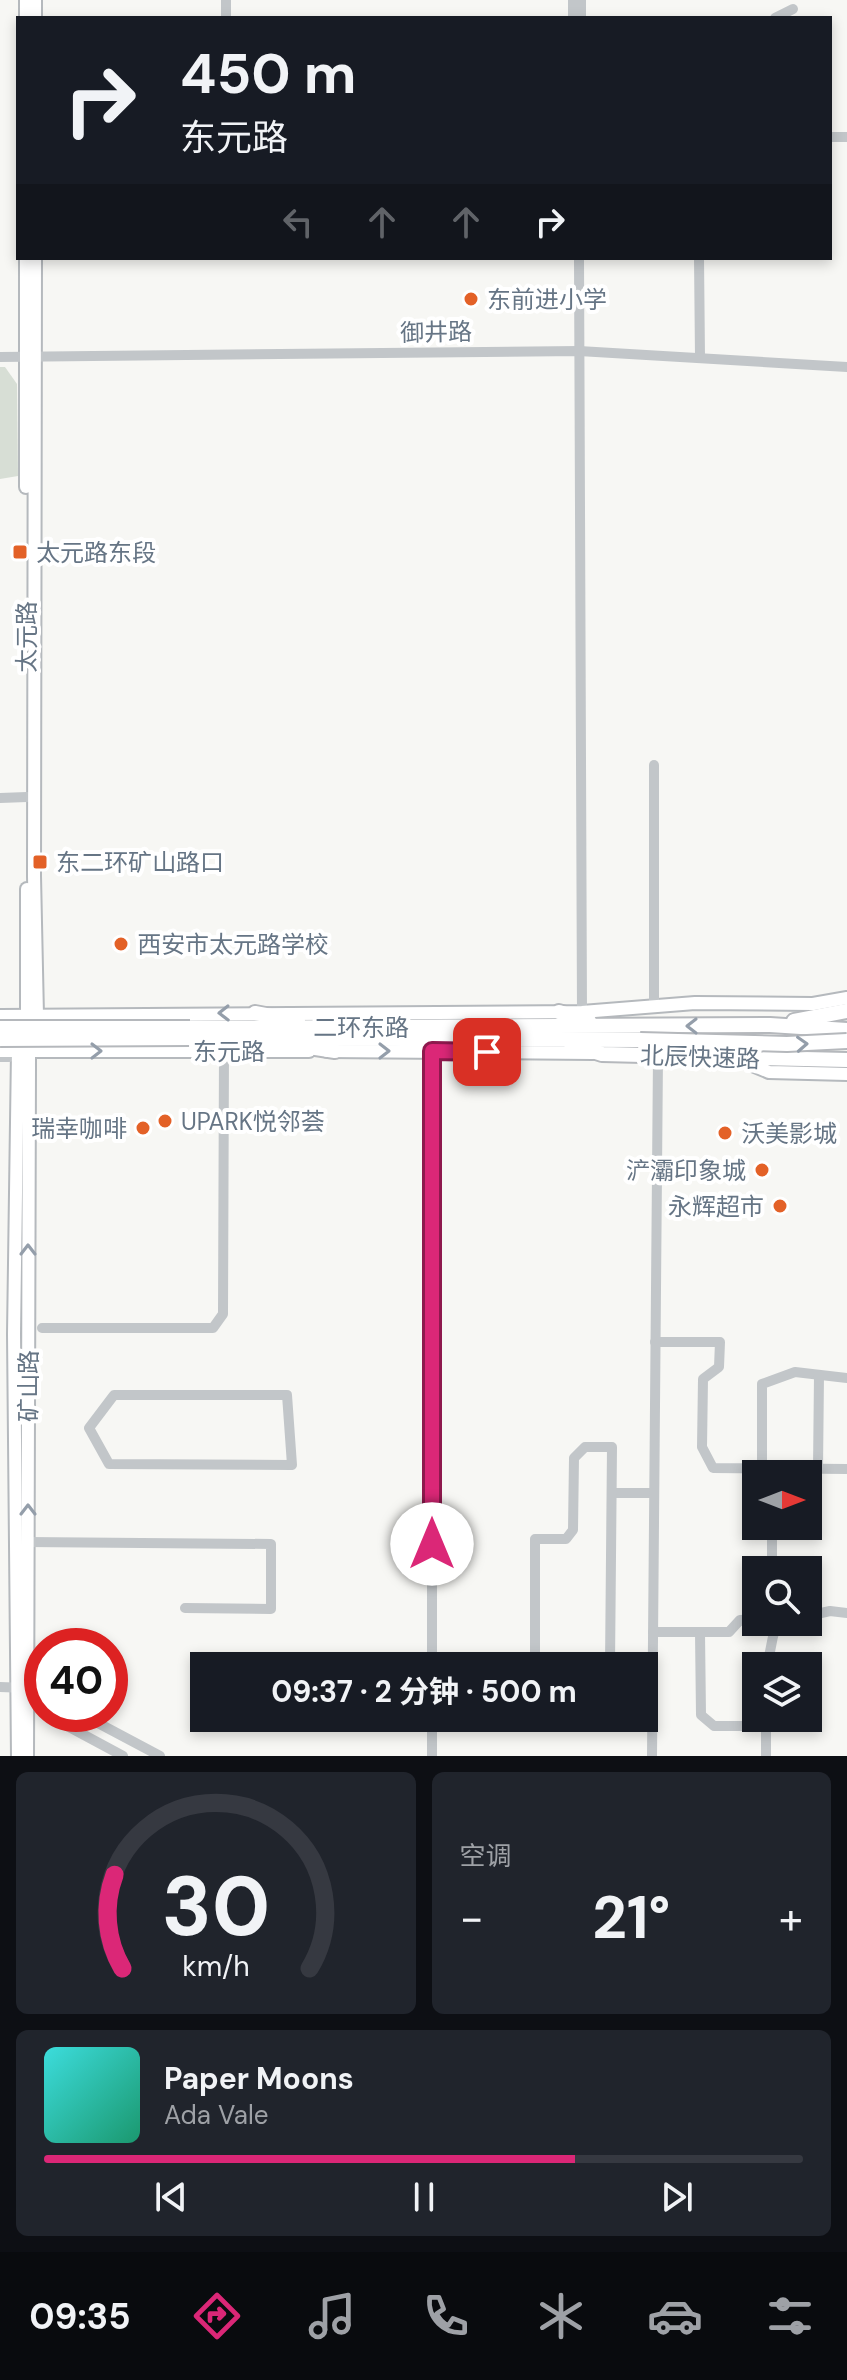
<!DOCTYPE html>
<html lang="zh">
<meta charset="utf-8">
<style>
:root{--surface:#171b24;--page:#20242c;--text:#f1f3f6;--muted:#9ea1a6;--line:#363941;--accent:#db2777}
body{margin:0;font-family:"DM Sans","Noto Sans SC",sans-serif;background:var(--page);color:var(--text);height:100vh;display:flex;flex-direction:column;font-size:30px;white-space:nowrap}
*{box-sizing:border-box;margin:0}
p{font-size:26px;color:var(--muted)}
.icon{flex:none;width:44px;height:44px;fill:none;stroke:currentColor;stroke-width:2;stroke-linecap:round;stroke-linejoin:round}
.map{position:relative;height:1756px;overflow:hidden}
.sheet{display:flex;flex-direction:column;gap:16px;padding:16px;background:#0d0f14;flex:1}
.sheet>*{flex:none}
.guide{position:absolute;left:16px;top:16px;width:816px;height:244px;border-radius:0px;box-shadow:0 4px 12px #0003;background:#171b24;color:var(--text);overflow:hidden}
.needle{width:52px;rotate:90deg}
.controls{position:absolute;left:742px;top:1460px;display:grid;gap:16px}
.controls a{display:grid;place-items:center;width:80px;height:80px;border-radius:0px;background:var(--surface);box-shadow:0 4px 12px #0003;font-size:40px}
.speed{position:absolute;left:24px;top:1628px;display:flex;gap:16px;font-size:40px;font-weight:700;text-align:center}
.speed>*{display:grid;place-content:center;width:104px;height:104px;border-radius:50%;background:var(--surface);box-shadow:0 4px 12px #0003;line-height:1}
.speed .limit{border:12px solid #d22;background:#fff;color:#111}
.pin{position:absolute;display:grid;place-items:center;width:68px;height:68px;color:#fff;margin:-34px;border-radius:16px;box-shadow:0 4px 12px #0006}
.me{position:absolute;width:88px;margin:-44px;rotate:0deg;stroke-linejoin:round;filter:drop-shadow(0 0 6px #0008)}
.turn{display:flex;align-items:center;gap:28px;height:168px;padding:0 32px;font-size:36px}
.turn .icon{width:104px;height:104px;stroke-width:2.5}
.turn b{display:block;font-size:56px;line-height:68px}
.lanes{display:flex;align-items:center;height:76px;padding:0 32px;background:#0003;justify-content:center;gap:40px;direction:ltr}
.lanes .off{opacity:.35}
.big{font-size:60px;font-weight:700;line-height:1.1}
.sheet .widget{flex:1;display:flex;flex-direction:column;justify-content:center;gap:12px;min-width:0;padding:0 28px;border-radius:12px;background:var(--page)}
.sheet .dial{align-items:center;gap:0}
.dial svg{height:208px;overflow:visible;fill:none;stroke:var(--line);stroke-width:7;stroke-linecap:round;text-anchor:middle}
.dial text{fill:var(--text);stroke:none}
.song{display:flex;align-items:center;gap:24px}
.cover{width:96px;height:96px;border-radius:12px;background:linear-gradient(135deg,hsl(180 70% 55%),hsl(160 70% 35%))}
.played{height:8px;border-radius:4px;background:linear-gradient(90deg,var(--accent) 70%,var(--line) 70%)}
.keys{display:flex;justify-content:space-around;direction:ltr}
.heat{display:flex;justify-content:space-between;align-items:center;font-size:44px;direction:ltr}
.sheet .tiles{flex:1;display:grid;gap:16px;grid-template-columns:1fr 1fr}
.widget:last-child{grid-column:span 2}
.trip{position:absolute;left:190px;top:1652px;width:468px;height:80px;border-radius:0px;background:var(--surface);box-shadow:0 4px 12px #0003;font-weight:700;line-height:80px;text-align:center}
.tab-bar{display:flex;height:128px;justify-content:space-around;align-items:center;background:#090b0e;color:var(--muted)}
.tab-bar .icon{width:56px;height:56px}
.tab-bar .on{color:var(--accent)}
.tab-bar b{font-size:36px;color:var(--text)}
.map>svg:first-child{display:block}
.green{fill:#d7ded5}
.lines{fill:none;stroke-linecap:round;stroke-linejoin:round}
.major-casing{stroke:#b5b9bd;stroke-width:16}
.highway-casing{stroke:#b5b8bc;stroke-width:18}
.minor{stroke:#c2c6c9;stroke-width:10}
.major{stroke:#fff;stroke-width:12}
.highway{stroke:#fff;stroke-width:14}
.highway-bridge-casing{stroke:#b5b8bc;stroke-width:18;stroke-linecap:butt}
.highway-bridge{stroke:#fff;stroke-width:14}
.oneway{stroke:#949eaa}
.route-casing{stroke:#8e194d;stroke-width:20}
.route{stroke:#db2777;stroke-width:14}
.poi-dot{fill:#e36127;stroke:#fff;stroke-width:3}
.labels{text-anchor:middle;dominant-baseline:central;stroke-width:8;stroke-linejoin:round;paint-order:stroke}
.poi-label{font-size:24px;fill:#667585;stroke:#fff;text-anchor:start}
.street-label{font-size:24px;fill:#667585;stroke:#fff}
</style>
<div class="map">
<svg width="847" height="1756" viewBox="0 0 847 1756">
<rect width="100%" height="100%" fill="#f7f7f4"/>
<path class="green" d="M0,367H5L17,384L18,476L0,479Z"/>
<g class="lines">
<defs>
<g id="major">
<path d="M26,0V18"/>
<path d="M35,0V18"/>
<path d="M26,258V487"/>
<path d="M27,889V1016"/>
<path d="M0,1016L582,1012L695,1003L813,1004L847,998"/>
<path d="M0,1051H309"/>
<path d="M18,1051L14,1334L18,1756"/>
<path d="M327,1051L593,1053"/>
<path d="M738,1059L769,1072L847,1074"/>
<path d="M27,1756L29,1067V1051L37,1016L34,876L35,258"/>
</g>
<g id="highway">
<path d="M559,1012L589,1021"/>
<path d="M255,1013L298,1021"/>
<path d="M794,1021L847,1011"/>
<path d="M190,1028L770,1025L847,1030"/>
<path d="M189,1038L640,1040"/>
<path d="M571,1044L602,1054L847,1060"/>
<path d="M296,1045L335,1051"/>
</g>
</defs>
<use href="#major" class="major-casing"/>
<use href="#highway" class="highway-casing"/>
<g class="minor">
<path d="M226,0V18"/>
<path d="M573,18V0"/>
<path d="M581,18V0"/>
<path d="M775,18L793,9"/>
<path d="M830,137H847"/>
<path d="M579,258L582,1012"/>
<path d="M699,258L700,357"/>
<path d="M0,357L579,351L847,367"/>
<path d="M0,798L27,797"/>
<path d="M654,1006V765"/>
<path d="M432,1051V1666"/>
<path d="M0,1057H9L18,1049"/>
<path d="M42,1328H213L223,1314L224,1051"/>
<path d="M655,1342H720L719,1367L703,1379L702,1447L713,1468L847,1469"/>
<path d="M114,1395H287L292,1465L109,1464L89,1428Z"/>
<path d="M762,1468V1384L795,1372L847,1378"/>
<path d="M818,1469L819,1375"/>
<path d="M612,1493H654"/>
<path d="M27,1542L271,1544V1609L185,1608"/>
<path d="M772,1570V1526"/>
<path d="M808,1616L830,1611L847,1613"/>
<path d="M653,1632H729L740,1620L756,1619"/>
<path d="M700,1633L701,1715L714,1726H766"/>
<path d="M535,1666V1539H566L573,1530L574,1458L585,1447H612L610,1666"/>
<path d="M766,1666C772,1651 771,1635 778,1622"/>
<path d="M0,1687L27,1688L42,1694"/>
<path d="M45,1714L123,1756"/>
<path d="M81,1714L160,1756"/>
<path d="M432,1718V1756"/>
<path d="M766,1718V1756"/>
<path d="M652,1756L658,1056"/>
</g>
<use href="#major" class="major"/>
<use href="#highway" class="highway"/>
<defs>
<g id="highway-bridge">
<path d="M0,1028H190"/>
<path d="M0,1039L189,1038"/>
<path d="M640,1040L787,1044L847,1041"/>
</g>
</defs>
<use href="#highway-bridge" class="highway-bridge-casing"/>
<use href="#highway-bridge" class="highway-bridge"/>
</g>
<defs><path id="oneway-chevron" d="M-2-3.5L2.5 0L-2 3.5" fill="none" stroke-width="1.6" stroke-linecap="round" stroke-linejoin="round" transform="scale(2)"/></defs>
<g class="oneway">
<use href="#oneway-chevron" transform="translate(224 1013) rotate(179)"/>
<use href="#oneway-chevron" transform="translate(692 1026) rotate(180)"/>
<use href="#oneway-chevron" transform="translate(802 1044) rotate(-3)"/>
<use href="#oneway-chevron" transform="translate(96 1051)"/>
<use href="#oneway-chevron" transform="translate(384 1051)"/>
<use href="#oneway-chevron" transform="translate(28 1250) rotate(-90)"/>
<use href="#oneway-chevron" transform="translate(28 1510) rotate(-90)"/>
</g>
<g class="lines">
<defs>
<path id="route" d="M432,1544V1051L487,1052"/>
</defs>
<use href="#route" class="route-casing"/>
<use href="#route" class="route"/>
</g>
<g class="poi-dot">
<circle cx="471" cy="299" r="8"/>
<rect x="12" y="544" width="16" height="16" rx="4"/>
<rect x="32" y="854" width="16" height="16" rx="4"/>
<circle cx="121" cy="944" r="8"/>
<circle cx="165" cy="1121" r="8"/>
<circle cx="143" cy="1128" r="8"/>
<circle cx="725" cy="1133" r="8"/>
<circle cx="762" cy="1170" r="8"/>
<circle cx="780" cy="1206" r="8"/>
</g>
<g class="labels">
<g class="poi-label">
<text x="487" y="299">东前进小学</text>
<text x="36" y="552">太元路东段</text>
<text x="56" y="862">东二环矿山路口</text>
<text x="137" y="944">西安市太元路学校</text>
<text x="181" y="1121">UPARK悦邻荟</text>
<text x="127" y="1128" text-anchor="end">瑞幸咖啡</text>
<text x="741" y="1133">沃美影城</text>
<text x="746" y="1170" text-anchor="end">浐灞印象城</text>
<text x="764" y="1206" text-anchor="end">永辉超市</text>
</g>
<g class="street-label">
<text transform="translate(436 332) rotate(-1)">御井路</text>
<text transform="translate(26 637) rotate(-90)">太元路</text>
<text x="361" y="1027">二环东路</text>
<text x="229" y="1051">东元路</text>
<text transform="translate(700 1057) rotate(2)">北辰快速路</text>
<text transform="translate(28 1386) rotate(-90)">矿山路</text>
</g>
</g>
</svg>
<div class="controls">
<a><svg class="needle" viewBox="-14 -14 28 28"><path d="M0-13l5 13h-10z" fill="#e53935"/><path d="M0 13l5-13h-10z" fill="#9ea1a6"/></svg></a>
<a><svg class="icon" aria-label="search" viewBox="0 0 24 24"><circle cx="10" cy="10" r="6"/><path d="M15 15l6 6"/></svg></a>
<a><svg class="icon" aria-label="layers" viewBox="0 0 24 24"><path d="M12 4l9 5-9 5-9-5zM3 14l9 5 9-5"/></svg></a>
</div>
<div class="speed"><div class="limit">40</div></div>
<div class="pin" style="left:487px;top:1052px;background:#d93025"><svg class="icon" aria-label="arrive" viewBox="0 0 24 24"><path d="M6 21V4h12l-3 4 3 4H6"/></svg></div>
<svg class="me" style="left:432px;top:1544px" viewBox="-20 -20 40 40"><circle r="19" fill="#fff"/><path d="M0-13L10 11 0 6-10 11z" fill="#db2777"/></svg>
<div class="trip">09:37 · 2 分钟 · 500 m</div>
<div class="guide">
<div class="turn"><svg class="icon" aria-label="right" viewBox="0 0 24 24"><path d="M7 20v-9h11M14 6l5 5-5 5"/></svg><div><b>450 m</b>东元路</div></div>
<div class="lanes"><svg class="icon off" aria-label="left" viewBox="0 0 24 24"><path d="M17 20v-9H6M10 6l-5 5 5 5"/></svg><svg class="icon off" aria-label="ahead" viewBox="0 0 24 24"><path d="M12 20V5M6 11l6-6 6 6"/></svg><svg class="icon off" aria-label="ahead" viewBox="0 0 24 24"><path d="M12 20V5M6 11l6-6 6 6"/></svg><svg class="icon" aria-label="right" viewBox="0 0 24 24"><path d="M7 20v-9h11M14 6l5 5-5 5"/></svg></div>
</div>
</div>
<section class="sheet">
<div class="tiles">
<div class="widget dial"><svg viewBox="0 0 100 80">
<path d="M14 69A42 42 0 1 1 86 69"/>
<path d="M14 69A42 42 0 0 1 11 33" stroke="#db2777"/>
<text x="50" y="56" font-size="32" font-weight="700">30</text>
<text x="50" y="72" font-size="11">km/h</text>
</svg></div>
<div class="widget"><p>空调</p>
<div class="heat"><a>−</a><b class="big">21°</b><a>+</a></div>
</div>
<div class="widget">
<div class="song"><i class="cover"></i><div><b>Paper Moons</b><p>Ada Vale</p></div></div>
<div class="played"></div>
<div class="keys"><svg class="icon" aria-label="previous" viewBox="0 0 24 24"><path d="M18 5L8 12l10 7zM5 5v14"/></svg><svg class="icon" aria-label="pause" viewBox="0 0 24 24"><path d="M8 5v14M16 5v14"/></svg><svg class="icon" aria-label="next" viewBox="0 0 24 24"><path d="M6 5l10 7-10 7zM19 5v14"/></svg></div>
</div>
</div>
</section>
<nav class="tab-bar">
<b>09:35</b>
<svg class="icon on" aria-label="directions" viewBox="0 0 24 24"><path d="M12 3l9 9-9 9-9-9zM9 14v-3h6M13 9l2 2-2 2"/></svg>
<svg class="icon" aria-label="music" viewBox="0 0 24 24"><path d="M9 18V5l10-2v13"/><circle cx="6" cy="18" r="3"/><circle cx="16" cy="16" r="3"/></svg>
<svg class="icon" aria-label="phone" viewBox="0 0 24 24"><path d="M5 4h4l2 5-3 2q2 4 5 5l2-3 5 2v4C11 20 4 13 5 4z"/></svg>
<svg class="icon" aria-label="climate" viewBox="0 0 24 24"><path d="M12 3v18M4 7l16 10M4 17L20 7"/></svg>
<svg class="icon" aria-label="car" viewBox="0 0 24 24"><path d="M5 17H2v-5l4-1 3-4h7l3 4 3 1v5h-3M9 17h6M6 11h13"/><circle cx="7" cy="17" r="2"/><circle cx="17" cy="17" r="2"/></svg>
<svg class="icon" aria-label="filters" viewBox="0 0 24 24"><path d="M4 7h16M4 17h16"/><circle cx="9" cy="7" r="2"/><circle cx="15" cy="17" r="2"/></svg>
</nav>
